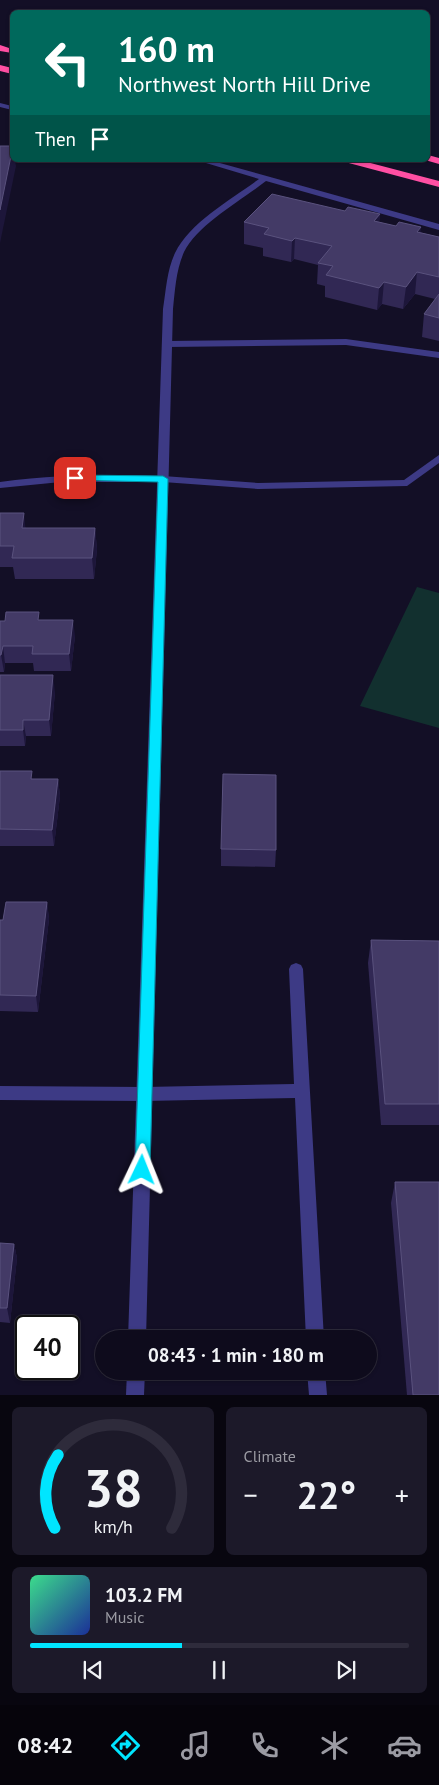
<!DOCTYPE html>
<meta charset="utf-8">
<style>
:root{--surface:#0e0b1c;--page:#1c1929;--text:#f1f3f6;--muted:#9b9ba3;--line:#2e2b3b;--accent:#00e5ff}
body{margin:0;font-family:"PT Sans",sans-serif;background:var(--page);color:var(--text);height:100vh;display:flex;flex-direction:column;font-size:19px;white-space:nowrap}
*{box-sizing:border-box;margin:0}
p{font-size:16px;color:var(--muted)}
.icon{flex:none;width:28px;height:28px;fill:none;stroke:currentColor;stroke-width:2;stroke-linecap:round;stroke-linejoin:round}
.map{position:relative;height:1395px;overflow:hidden}
.sheet{display:flex;flex-direction:column;gap:12px;padding:12px;background:#08060f;flex:1}
.sheet>*{flex:none}
.top-card{position:absolute;left:10px;top:10px;width:420px;height:152px;border-radius:8px;box-shadow:0 1px 4px #0004,0 0 0 1px var(--line);background:#00695c;color:#fff;overflow:hidden}
.speed{position:absolute;left:15px;top:1315px;display:flex;gap:10px;font-size:25px;font-weight:700;text-align:center}
.speed>*{display:grid;place-content:center;width:65px;height:65px;border-radius:50%;background:var(--surface);box-shadow:0 1px 4px #0004,0 0 0 1px var(--line);line-height:1}
.speed .limit{border:2px solid #111;border-radius:8px;background:#fff;color:#111}
.pin{position:absolute;display:grid;place-items:center;width:42px;height:42px;color:#fff;margin:-21px;border-radius:10px;box-shadow:0 2px 8px #0006}
.me{position:absolute;width:55px;margin:-28px;rotate:2deg;stroke-linejoin:round;filter:drop-shadow(0 0 4px #0008)}
.turn{display:flex;align-items:center;gap:18px;height:105px;padding:0 25px;font-size:22px}
.turn .icon{width:65px;height:65px;stroke-width:2.5}
.turn b{display:block;font-size:35px;line-height:42px}
.then{display:flex;align-items:center;height:48px;padding:0 25px;background:#0003;gap:10px;font-size:19px}
.big{font-size:38px;font-weight:700;line-height:1.1}
.sheet .widget{flex:1;display:flex;flex-direction:column;justify-content:center;gap:8px;min-width:0;padding:0 18px;border-radius:8px;background:var(--page)}
.sheet .dial{align-items:center;gap:0}
.dial svg{height:130px;overflow:visible;fill:none;stroke:var(--line);stroke-width:7;stroke-linecap:round;text-anchor:middle}
.dial text{fill:var(--text);stroke:none}
.song{display:flex;align-items:center;gap:15px}
.cover{width:60px;height:60px;border-radius:8px;background:linear-gradient(135deg,hsl(150 70% 55%),hsl(230 70% 35%))}
.played{height:5px;border-radius:2px;background:linear-gradient(90deg,var(--accent) 40%,var(--line) 40%)}
.keys{display:flex;justify-content:space-around;direction:ltr}
.heat{display:flex;justify-content:space-between;align-items:center;font-size:28px;direction:ltr}
.sheet .tiles{flex:1;display:grid;gap:12px;grid-template-columns:1fr 1fr}
.widget:last-child{grid-column:span 2}
.trip{position:absolute;left:95px;top:1330px;width:282px;height:50px;border-radius:25px;background:var(--surface);box-shadow:0 1px 4px #0004,0 0 0 1px var(--line);font-weight:700;line-height:50px;text-align:center}
.menu{display:flex;height:80px;justify-content:space-around;align-items:center;background:#06040b;color:var(--muted)}
.menu .icon{width:35px;height:35px}
.menu .active{color:var(--accent)}
.menu b{font-size:22px;color:var(--text)}
.map>svg:first-child{display:block}
.green{fill:#12302f}
.lines{fill:none;stroke-linecap:round;stroke-linejoin:round}
.service{fill:#3d3a85;fill-rule:evenodd}
.minor{fill:#3d3a85;fill-rule:evenodd}
.tertiary{fill:#3d3a85;fill-rule:evenodd}
.motorway{fill:#ff4fa3;fill-rule:evenodd}
.wall{fill:#312854}
.shaded-wall{fill:#1d163a}
.building{fill:#433a66;stroke:#5a527e}
.route{fill:#00e5ff;stroke:#0095a6}
</style>
<div class="map">
<svg width="439" height="1395" viewBox="0 0 439 1395">
<rect width="100%" height="100%" fill="#130f26"/>
<path class="green" d="M417,587L439,593V728L360,706Z"/>
<g class="lines">
<g class="service">
<path d="M346,339L439,352V358L346,345L167,347L162,344L167,341Z"/>
<path d="M439,455V463L407,486L258,489L163,482L158,479L163,476L258,483L404,480Z"/>
<path d="M296,963L301,965L303,969L324,1339H306L295,1098L145,1101L139,1099L137,1094L139,1089L145,1087L294,1084L289,969L291,965Z"/>
<path d="M307,1371H325L327,1395H309Z"/>
</g>
<g class="minor">
<path d="M122,475L163,476L168,479L163,482H61L0,488V482C41,476 81,475 122,475Z"/>
<path d="M0,1086L145,1087L151,1089L153,1094L151,1099L145,1101L0,1100Z"/>
</g>
<g class="tertiary">
<path d="M0,103L12,106V110L0,107Z"/>
<path d="M196,160H209L439,224V230L266,181C242,200 198,224 184,252C176,270 175,290 173,309L146,1339H128L163,309C166,290 167,270 175,253C190,222 232,199 259,179Z"/>
<path d="M127,1371H145L144,1395H126Z"/>
</g>
<g class="motorway">
<path d="M0,45L12,49V53L0,51Z"/>
<path d="M0,65L12,68V74L0,71Z"/>
<path d="M428,155L439,158V164L425,160H428Z"/>
<path d="M343,160H359L439,181V187L345,162Z"/>
</g>
</g>
<g class="wall">
<path d="M345,211L380,214L379,222L439,237V341L422,337L424,314L435,299L415,294L403,309L382,304L377,310L325,297V286L317,284L318,265L294,259L291,262L263,256V248L244,244V222Z"/>
<path d="M0,513L26,528H95L97,549L94,579H15L13,567H0Z"/>
<path d="M40,620L75,636L71,671H34L33,663H5L4,672H0V621Z"/>
<path d="M0,675L55,692L51,736H26L25,746H0Z"/>
<path d="M0,771L33,779H58L60,796L54,846H0Z"/>
<path d="M221,849L276,850L275,867L221,866Z"/>
<path d="M47,902L49,919L38,1012L0,1011V920H3Z"/>
<path d="M371,940L439,941V1125H381L368,963Z"/>
<path d="M395,1182L439,1395H407L391,1203Z"/>
<path d="M0,1243L14,1244L17,1258L10,1323L0,1322Z"/>
</g>
<g class="shaded-wall">
<path d="M12,151V160H15L16,166L0,243V210Z"/>
<path d="M380,214L378,236L374,221Z"/>
<path d="M421,227L419,249L417,232Z"/>
<path d="M295,238L294,259L291,262L292,241Z"/>
<path d="M417,272L415,294L403,309L406,287Z"/>
<path d="M384,282L382,304L377,310L379,288Z"/>
<path d="M24,513L26,534L22,528Z"/>
<path d="M95,528L97,549L94,579L92,558Z"/>
<path d="M73,620L75,636L71,671L69,654Z"/>
<path d="M3,646L5,663L4,672L1,655Z"/>
<path d="M53,675L55,692L51,736L49,720Z"/>
<path d="M23,720L26,736L25,746L23,730Z"/>
<path d="M58,779L60,796L54,846L52,830Z"/>
<path d="M47,902L49,919L38,1012L36,996Z"/>
<path d="M14,1244L17,1258L10,1323L7,1308Z"/>
</g>
<g class="building">
<path d="M0,146H12V151L0,210Z"/>
<path d="M272,194L345,211L348,207L380,214L374,221L396,226L399,222L421,227L417,232L439,237V277L417,272L406,287L384,282L379,288L326,275L333,266L318,263L332,246L295,238L292,241L264,234L269,228L244,222Z"/>
<path d="M439,294V318L424,314Z"/>
<path d="M0,513H24L22,528H95L92,558H12L14,546H0Z"/>
<path d="M6,612H39L38,620H73L69,654H32L33,646H3L1,655H0V621H5Z"/>
<path d="M0,675H53L49,720H23V730H0Z"/>
<path d="M0,771H32L31,779H58L52,830L0,829Z"/>
<path d="M223,774L276,775V850L221,849Z"/>
<path d="M6,902H47L36,996L0,995V920H3Z"/>
<path d="M371,940L439,941V1104H385Z"/>
<path d="M395,1182H439V1395H413Z"/>
<path d="M0,1243L14,1244L7,1308H0Z"/>
</g>
<path class="route" d="M75,475L163,476L168,479L150,1170L148,1175L142,1177L137,1175L135,1170L158,482L72,480L70,478Z"/>
</svg>
<div class="speed"><div class="limit">40</div></div>
<div class="pin" style="left:75px;top:478px;background:#d93025"><svg class="icon" aria-label="arrive" viewBox="0 0 24 24"><path d="M6 21V4h12l-3 4 3 4H6"/></svg></div>
<svg class="me" style="left:142px;top:1170px" viewBox="-20 -20 40 40"><path d="M0-17L14 15 0 8-14 15z" fill="#00e5ff" stroke="#fff" stroke-width="4"/></svg>
<div class="trip">08:43 · 1 min · 180 m</div>
<div class="top-card">
<div class="turn"><svg class="icon" aria-label="left" viewBox="0 0 24 24"><path d="M17 20v-9H6M10 6l-5 5 5 5"/></svg><div><b>160 m</b>Northwest North Hill Drive</div></div>
<div class="then">Then<svg class="icon" aria-label="arrive" viewBox="0 0 24 24"><path d="M6 21V4h12l-3 4 3 4H6"/></svg></div>
</div>
</div>
<section class="sheet">
<div class="tiles">
<div class="widget dial"><svg viewBox="0 0 100 80">
<path d="M14 69A42 42 0 1 1 86 69"/>
<path d="M14 69A42 42 0 0 1 16 24" stroke="#00e5ff"/>
<text x="50" y="56" font-size="32" font-weight="700">38</text>
<text x="50" y="72" font-size="11">km/h</text>
</svg></div>
<div class="widget"><p>Climate</p>
<div class="heat"><a>−</a><b class="big">22°</b><a>+</a></div>
</div>
<div class="widget">
<div class="song"><i class="cover"></i><div><b>103.2 FM</b><p>Music</p></div></div>
<div class="played"></div>
<div class="keys"><svg class="icon" aria-label="previous" viewBox="0 0 24 24"><path d="M18 5L8 12l10 7zM5 5v14"/></svg><svg class="icon" aria-label="pause" viewBox="0 0 24 24"><path d="M8 5v14M16 5v14"/></svg><svg class="icon" aria-label="next" viewBox="0 0 24 24"><path d="M6 5l10 7-10 7zM19 5v14"/></svg></div>
</div>
</div>
</section>
<nav class="menu">
<b>08:42</b>
<svg class="icon active" aria-label="directions" viewBox="0 0 24 24"><path d="M12 3l9 9-9 9-9-9zM9 14v-3h6M13 9l2 2-2 2"/></svg>
<svg class="icon" aria-label="music" viewBox="0 0 24 24"><path d="M9 18V5l10-2v13"/><circle cx="6" cy="18" r="3"/><circle cx="16" cy="16" r="3"/></svg>
<svg class="icon" aria-label="phone" viewBox="0 0 24 24"><path d="M5 4h4l2 5-3 2q2 4 5 5l2-3 5 2v4C11 20 4 13 5 4z"/></svg>
<svg class="icon" aria-label="climate" viewBox="0 0 24 24"><path d="M12 3v18M4 7l16 10M4 17L20 7"/></svg>
<svg class="icon" aria-label="car" viewBox="0 0 24 24"><path d="M5 17H2v-5l4-1 3-4h7l3 4 3 1v5h-3M9 17h6M6 11h13"/><circle cx="7" cy="17" r="2"/><circle cx="17" cy="17" r="2"/></svg>
</nav>
